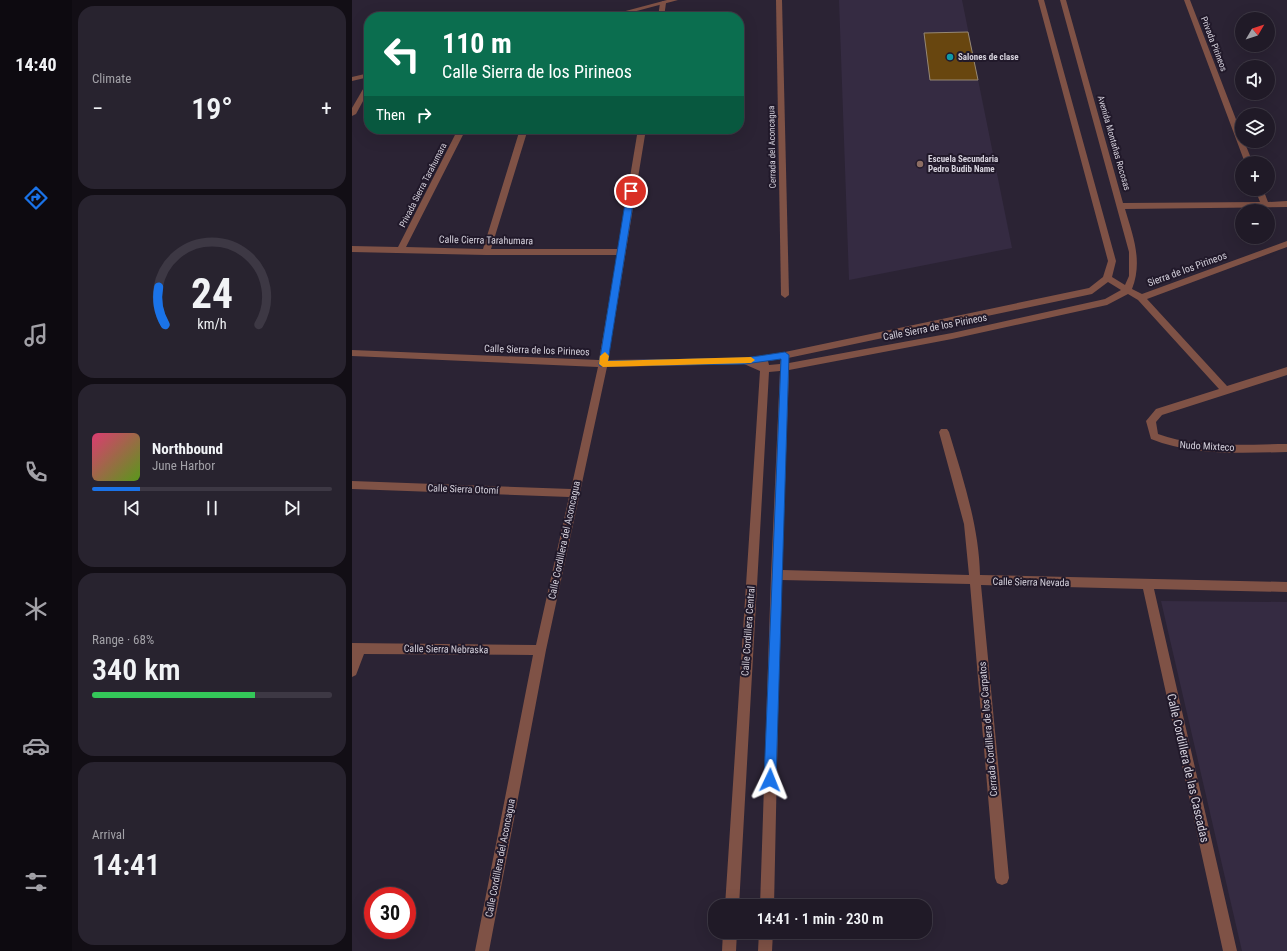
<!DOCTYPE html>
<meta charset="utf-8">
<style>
:root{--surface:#201a27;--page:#28232f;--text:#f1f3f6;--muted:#a2a1a7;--line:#3d3844;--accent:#1a73e8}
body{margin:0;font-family:"Roboto Condensed",sans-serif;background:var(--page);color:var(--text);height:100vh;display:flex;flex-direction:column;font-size:15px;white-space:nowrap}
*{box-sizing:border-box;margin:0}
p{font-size:13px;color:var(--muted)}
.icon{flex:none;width:22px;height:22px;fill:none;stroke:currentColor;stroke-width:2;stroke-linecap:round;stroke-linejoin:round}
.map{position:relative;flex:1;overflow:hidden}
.drawer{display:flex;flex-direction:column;gap:6px;padding:6px;background:#120e15;width:280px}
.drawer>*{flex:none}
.guide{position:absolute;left:12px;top:12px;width:380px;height:122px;border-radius:16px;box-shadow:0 4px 16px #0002,0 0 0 1px var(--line);background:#0b6e4f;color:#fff;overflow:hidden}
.needle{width:26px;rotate:51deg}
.tools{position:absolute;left:883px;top:12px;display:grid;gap:8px}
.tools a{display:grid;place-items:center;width:40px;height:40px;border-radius:50%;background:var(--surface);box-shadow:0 4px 16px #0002,0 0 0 1px var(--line);font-size:20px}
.speed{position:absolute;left:12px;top:887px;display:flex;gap:8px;font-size:20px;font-weight:700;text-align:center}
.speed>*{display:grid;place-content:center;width:52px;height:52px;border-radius:50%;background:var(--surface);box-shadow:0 4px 16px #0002,0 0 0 1px var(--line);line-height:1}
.speed .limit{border:6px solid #d22;background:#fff;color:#111}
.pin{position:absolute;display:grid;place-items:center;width:34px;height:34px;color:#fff;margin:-17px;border:2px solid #fff;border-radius:50%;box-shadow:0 1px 4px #0007}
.me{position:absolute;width:44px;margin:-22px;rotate:2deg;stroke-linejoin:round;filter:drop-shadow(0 0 3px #0008)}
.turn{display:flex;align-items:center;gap:14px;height:84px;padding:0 12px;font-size:18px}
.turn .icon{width:52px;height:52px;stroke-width:2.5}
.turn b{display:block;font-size:28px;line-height:34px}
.then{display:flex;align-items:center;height:38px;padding:0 12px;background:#0003;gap:8px;font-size:15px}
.big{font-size:30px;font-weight:600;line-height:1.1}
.drawer .card{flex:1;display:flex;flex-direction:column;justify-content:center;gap:6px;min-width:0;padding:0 14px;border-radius:16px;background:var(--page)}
.drawer .dial{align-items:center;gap:0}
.dial svg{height:104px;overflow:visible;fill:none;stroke:var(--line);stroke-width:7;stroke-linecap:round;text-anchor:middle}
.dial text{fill:var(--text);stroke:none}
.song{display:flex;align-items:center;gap:12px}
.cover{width:48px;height:48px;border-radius:6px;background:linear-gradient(135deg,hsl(340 70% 55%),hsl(90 70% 35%))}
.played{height:4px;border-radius:2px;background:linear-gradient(90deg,var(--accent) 20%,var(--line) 20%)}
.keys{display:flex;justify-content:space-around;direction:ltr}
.heat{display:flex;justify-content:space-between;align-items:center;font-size:22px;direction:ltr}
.charge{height:6px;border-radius:3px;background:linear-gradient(90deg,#34c759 68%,var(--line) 0)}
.trip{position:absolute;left:356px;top:899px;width:224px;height:40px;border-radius:16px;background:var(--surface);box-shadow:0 4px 16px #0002,0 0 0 1px var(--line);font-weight:600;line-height:40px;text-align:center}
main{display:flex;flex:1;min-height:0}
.menu{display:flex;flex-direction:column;width:72px;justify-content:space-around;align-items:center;background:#0d0a10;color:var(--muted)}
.menu .icon{width:28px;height:28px}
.menu .active{color:var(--accent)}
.menu b{font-size:18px;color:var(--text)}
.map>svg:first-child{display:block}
.built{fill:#352b42}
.building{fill:#68460f;stroke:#968874}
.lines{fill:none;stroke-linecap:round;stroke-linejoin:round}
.minor{fill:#7f5246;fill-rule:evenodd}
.tertiary{fill:#7f5246;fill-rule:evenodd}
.route{fill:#1a73e8;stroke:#114b97}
.slow{fill:#f59e0b}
.culture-dot{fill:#0f9aa8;stroke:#21192a;stroke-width:1.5}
.education-dot{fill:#8d6e63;stroke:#21192a;stroke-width:1.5}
.labels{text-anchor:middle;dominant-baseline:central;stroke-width:4;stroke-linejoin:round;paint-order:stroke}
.far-street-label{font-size:9px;fill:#d5d1dc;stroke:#21192a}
.far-poi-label{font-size:9px;font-weight:bold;fill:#d5d1dc;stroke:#21192a;text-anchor:start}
.street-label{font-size:10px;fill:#d5d1dc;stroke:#21192a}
.near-street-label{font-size:12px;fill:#d5d1dc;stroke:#21192a}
</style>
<main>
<nav class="menu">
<b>14:40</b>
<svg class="icon active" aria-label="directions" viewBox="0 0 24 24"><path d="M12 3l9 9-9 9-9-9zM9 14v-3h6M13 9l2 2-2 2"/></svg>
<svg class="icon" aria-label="music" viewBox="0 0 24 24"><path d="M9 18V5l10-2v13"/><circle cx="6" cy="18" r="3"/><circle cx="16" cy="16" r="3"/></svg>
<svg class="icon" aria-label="phone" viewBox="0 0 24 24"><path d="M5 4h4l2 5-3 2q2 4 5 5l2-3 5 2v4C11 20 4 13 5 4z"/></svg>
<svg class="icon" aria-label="climate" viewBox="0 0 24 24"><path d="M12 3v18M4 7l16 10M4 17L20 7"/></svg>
<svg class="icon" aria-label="car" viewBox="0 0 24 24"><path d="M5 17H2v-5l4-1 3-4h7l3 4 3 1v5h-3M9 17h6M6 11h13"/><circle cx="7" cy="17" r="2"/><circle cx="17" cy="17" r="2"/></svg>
<svg class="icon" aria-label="filters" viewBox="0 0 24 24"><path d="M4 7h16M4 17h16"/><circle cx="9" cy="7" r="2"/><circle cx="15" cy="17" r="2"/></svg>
</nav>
<section class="drawer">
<div class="card"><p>Climate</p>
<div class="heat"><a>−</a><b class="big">19°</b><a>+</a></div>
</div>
<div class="card dial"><svg viewBox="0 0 100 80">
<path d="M14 69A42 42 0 1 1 86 69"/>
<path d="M14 69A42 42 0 0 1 9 40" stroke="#1a73e8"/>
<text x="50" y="56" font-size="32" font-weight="700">24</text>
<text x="50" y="72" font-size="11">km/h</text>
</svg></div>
<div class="card">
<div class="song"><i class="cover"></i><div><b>Northbound</b><p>June Harbor</p></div></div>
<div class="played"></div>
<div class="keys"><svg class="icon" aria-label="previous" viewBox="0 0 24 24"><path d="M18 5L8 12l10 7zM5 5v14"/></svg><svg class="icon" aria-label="pause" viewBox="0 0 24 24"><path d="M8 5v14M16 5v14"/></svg><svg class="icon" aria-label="next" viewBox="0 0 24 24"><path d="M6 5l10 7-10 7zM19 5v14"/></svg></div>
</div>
<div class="card"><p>Range · 68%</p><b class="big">340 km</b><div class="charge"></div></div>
<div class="card"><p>Arrival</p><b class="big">14:41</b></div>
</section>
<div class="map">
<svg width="935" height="951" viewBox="0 0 935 951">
<rect width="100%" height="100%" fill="#2b2334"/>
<g class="built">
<path d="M487,0H610L660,248L497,280Z"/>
<path d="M809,601L935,602V951H890Z"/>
</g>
<path class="building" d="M616,32L626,80H578L572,33Z"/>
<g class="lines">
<g class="minor">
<path d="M424,0H430L437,295L433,298L429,295Z"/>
<path d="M686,0H692L764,261L760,277L773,285L777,276V252L708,0H714L771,203L908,202L903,189H911L916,202L935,201V207L773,209C781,236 791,261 780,289L790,294L935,241V247L795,299L875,386L935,367V375L810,415L804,422L806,434C847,449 893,444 935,444V452C889,453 842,456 799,439L794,421L804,409L867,389L786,300L776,294L755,305L600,339L437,370L430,570L617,575L612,524L587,432L589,429H595L597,432C611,479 627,526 628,575L935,582V592L802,589L885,951H871L791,589L629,585L657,878L655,883L650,885L645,883L643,878L618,584L429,580L422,906H408L419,575L428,371L417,372L387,906H373L408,371L392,364L255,367L194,650L137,951H123L181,655L12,654L4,675L0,677V643L184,645L217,497L0,489V481L219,489L246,367L0,356V350L247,360L265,255H134L0,252V246L46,247L106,129H114L54,247L131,249L168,129H176L139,249H266L286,129H294L256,360L393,358L433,352L737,288L751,277L756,261ZM756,282L769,290L753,299L600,333L437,363L436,358L740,294ZM429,359L428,364L417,365L416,361Z"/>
<path d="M832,0H838L890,135V141H892L901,163H893Z"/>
<path d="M311,1L314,3L312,17H306L308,3Z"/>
<path d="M17,82V90L4,114L0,116V108L14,84Z"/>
<path d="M371,932H385L384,951H370Z"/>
<path d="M407,932H421L420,951H406Z"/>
</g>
<g class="tertiary">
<path d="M315,0H326L262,17H251Z"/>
<path d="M17,73V77L0,81V77Z"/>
</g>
</g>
<path class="route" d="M279,188L283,191L256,361L393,358L433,352L437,355L424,780L422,784L418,786L414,784L412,780L429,359L393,364L248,366L247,364L275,191Z"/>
<path class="slow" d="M253,352L257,356L256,361L399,357L403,360L399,363L251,367L247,364L248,356Z"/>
<circle class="culture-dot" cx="598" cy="57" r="4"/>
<circle class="education-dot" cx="568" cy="164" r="4"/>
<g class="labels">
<g class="far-street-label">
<text transform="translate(862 44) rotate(69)">Privada Pirineos</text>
<text transform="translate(762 143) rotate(74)">Avenida Montañas Rocosas</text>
<text transform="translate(420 147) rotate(-91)">Cerrada del Aconcagua</text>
<text transform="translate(71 185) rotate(-63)">Privada Sierra Tarahumara</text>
</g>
<g class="far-poi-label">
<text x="606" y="57">Salones de clase</text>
<text x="576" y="159">Escuela Secundaria<tspan x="576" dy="10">Pedro Budib Name</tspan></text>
</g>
<g class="street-label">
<text transform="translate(134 240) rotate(1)">Calle Cierra Tarahumara</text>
<text transform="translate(835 269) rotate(-20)">Sierra de los Pirineos</text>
<text transform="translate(583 327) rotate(-11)">Calle Sierra de los Pirineos</text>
<text transform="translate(185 350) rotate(2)">Calle Sierra de los Pirineos</text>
<text transform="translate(855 446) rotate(3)">Nudo Mixteco</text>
<text transform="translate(111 489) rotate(2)">Calle Sierra Otomí</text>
<text transform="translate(212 540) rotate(-78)">Calle Cordillera del Aconcagua</text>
<text transform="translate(679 582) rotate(1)">Calle Sierra Nevada</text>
<text transform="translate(396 631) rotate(-86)">Calle Cordillera Central</text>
<text transform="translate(94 649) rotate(1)">Calle Sierra Nebraska</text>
<text transform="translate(636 729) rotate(-95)">Cerrada Cordillera de los Carpatos</text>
<text transform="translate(148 858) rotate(-79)">Calle Cordillera del Aconcagua</text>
</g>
<g class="near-street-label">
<text transform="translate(836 768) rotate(77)">Calle Cordillera de las Cascadas</text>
</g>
</g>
</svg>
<div class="tools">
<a><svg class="needle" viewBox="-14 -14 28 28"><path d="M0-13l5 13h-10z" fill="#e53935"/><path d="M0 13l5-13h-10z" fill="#a2a1a7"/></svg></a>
<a><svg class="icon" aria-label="sound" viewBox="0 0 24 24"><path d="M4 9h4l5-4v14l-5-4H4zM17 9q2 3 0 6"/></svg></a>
<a><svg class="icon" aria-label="layers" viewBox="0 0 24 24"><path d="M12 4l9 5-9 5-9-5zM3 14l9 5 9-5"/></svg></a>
<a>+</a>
<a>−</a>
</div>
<div class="speed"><div class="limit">30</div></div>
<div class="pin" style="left:279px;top:191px;background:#d93025"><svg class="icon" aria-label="arrive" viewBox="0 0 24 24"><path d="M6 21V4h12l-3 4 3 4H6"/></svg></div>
<svg class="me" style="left:418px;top:780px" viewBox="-20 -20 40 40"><path d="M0-17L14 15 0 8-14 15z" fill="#1a73e8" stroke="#fff" stroke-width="4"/></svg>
<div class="trip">14:41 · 1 min · 230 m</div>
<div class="guide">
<div class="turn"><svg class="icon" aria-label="left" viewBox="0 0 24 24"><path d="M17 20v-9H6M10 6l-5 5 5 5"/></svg><div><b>110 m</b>Calle Sierra de los Pirineos</div></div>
<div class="then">Then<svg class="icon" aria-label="right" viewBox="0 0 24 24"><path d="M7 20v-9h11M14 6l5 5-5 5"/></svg></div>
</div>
</div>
</main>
